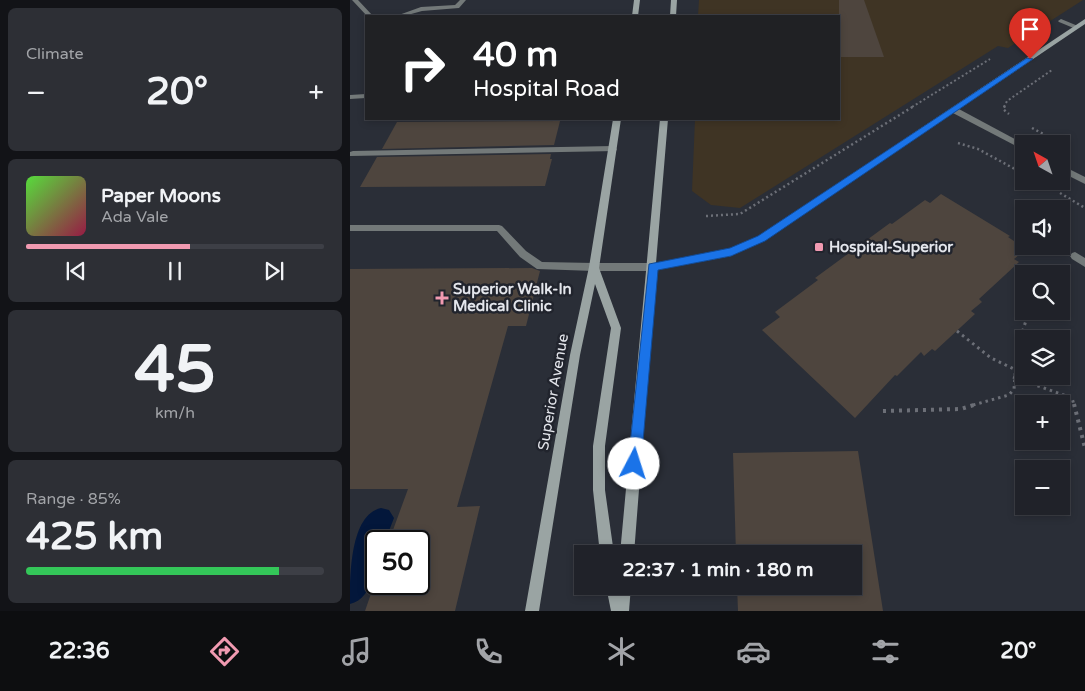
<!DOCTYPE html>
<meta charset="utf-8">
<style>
:root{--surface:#202229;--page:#2d2f35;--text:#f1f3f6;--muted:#a2a4a8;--line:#3d3f46;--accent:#f19ab1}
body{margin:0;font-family:"Varela Round",sans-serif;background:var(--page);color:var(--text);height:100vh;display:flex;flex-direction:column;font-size:19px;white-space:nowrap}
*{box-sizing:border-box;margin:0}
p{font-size:16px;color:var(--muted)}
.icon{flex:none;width:28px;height:28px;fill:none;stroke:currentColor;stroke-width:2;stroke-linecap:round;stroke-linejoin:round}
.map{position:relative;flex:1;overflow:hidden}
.panel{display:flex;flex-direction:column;gap:8px;padding:8px;background:#121317;width:350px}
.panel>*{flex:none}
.guide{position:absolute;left:15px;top:15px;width:475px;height:105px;border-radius:0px;box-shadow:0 2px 8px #0003,0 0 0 1px var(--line);background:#202124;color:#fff;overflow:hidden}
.needle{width:32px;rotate:320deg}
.buttons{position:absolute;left:665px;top:135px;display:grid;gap:10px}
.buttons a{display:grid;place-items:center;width:55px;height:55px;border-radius:0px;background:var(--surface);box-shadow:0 2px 8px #0003,0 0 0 1px var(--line);font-size:25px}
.speed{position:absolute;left:15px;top:530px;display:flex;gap:10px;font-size:25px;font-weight:700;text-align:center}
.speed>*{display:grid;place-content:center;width:65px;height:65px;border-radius:50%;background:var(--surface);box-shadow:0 2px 8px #0003,0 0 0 1px var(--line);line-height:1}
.speed .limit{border:2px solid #111;border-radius:8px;background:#fff;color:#111}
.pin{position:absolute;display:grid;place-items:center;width:42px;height:42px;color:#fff;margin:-51px -21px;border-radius:50% 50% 50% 0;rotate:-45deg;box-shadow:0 0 5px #0007}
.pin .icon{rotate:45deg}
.me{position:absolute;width:55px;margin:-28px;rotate:5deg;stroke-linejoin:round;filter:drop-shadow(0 0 4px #0008)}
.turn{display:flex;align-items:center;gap:18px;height:105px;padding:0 25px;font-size:22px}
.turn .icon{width:65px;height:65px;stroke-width:2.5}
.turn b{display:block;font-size:35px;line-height:42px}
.big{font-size:38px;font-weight:700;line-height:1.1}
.panel .card{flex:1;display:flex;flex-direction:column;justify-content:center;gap:8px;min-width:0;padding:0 18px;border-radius:8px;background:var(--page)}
.panel .dial{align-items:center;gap:0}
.dial b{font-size:65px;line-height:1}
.song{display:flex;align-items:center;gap:15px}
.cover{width:60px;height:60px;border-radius:8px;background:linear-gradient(135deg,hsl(110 70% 55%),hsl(340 70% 35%))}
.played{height:5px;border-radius:2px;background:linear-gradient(90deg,var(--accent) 55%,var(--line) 55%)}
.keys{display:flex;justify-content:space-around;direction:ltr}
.heat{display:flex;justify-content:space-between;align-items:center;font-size:28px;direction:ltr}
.charge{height:8px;border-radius:4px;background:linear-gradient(90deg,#34c759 85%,var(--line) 0)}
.trip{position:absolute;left:224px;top:545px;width:288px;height:50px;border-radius:0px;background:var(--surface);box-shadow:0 2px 8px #0003,0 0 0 1px var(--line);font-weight:700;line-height:50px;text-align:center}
.dock{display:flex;height:80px;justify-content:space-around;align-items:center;background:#0d0e10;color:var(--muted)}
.dock .icon{width:35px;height:35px}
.dock .current{color:var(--accent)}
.dock b{font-size:22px;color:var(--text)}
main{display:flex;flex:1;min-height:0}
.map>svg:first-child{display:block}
.commercial{fill:#3f3424}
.water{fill:#03173b}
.building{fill:#4e453e}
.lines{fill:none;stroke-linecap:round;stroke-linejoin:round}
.path-far3{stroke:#6c6f77;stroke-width:2;stroke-dasharray:2 2.5;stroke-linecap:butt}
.path-far2{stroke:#6c6f77;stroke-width:2.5;stroke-dasharray:2 3;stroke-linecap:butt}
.path-far1{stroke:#6c6f77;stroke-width:3;stroke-dasharray:2.5 4;stroke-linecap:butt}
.path{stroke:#6c6f77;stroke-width:4;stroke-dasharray:3 5;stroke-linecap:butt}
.service{fill:#737979;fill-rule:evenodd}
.minor{fill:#737979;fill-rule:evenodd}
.tertiary{fill:#737979;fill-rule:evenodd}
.secondary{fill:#9aa4a3;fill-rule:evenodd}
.route{fill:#1a73e8;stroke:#114b97}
.poi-dot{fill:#f19ab1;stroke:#21242d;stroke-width:2}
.labels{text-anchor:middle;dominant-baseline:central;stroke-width:5;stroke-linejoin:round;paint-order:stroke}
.poi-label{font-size:15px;font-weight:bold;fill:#e4e6ec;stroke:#21242d;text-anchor:start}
.street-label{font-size:15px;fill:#e4e6ec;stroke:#21242d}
</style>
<main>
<section class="panel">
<div class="card"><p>Climate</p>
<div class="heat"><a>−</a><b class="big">20°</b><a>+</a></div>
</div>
<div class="card">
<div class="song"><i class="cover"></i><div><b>Paper Moons</b><p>Ada Vale</p></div></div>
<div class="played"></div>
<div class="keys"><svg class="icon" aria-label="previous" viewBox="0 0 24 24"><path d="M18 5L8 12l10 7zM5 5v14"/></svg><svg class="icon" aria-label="pause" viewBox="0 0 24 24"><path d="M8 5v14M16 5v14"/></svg><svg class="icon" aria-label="next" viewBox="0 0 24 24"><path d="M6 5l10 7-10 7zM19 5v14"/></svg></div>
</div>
<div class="card dial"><b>45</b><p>km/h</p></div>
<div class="card"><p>Range · 85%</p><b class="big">425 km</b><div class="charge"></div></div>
</section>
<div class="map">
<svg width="735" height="611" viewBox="0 0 735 611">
<rect width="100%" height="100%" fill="#2a2e37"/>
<path class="commercial" d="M349,0H733L658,48L648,46L390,208L361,205L342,191L345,119H489V16H348Z"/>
<path class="water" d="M31,508L39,510L44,518L35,541H26C26,562 25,598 0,604C0,575 0,515 31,508Z"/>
<g class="building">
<path d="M489,0H514L534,57H489Z"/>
<path d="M210,121L204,145L32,149L47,122Z"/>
<path d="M201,154L200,159H202L195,186L10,187L27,157Z"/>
<path d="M591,194L660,236L658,237L676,249L664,259L669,262L629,299L632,302L621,311L625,314L585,351L582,349L574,356L571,352L547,376L545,375L505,418L412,330L430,317L425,312L468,280L465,278L540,223L542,224L575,200L580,203Z"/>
<path d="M182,268L190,271L176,326H158L107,507L130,506L105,611H15L26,579V584H69V541H39L58,489H0V269Z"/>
<path d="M508,451L533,611H388L387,586H502V554H386L383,453Z"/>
</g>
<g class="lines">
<g class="path-far3">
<path d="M562,107L640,59"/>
<path d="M654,107L657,101L702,70"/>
</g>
<g class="path-far2">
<path d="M655,106L653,109L659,114"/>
<path d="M682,128L720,148"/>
<path d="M608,143L628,149L674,174"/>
<path d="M687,181L704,190"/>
<path d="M710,193L735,208"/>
<path d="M356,216L390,214L564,106"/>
</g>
<g class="path-far1">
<path d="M607,331L641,358L664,369"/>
<path d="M663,377L722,398L724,405"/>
<path d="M623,405L659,395L664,389L667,349L679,311"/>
</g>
<g class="path">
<path d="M724,404L735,448"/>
<path d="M533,411L611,409L627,404"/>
</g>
<g class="service">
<path d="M2,0H8L23,16H17Z"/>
<path d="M110,0H116L109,8L72,11L54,16H46L71,7L105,5Z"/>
<path d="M711,19L728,26L729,27L726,29L709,22L708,21Z"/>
<path d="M16,94V98L0,99V95Z"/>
<path d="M263,146L267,149L266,151L0,156V152L3,151Z"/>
<path d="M0,225H149L152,226L176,251L192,262L244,263L249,267L244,271L187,269L170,257L147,231H0Z"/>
<path d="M725,252L735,258V267L722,259L720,256L722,253Z"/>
</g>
<g class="minor">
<path d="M601,108H607L674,144V150L601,112Z"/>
<path d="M711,165L735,177V184L711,172Z"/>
</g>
<path class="tertiary" d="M244,263H303L308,267L303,271H244L239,267Z"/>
<g class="secondary">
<path d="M284,0H290L288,16H282Z"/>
<path d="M321,0H327L326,16H320Z"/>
<path d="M735,19V24L415,240L381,256L306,270L284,554H270L310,119H318L306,263L379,249L409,236Z"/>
<path d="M263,119H271L249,268L271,328L255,446V490L264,554H250L243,490V446L261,328L245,284L230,355L189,611H175L220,355L239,267Z"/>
<path d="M256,586H281L279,611H261Z"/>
</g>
</g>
<path class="route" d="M677,58L683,59L415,241L381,256L308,270L291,464L289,469L284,471L280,469L278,464L299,264L380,248L408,236Z"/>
<g class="poi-dot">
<rect x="464" y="242" width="10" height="10" rx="2.5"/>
<path d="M89.5 290.5h5v5h5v5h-5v5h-5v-5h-5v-5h5z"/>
</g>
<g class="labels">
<g class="poi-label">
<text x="479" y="247">Hospital-Superior</text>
<text x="103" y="289">Superior Walk-In<tspan x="103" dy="17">Medical Clinic</tspan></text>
</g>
<g class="street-label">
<text transform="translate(203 392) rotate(-80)">Superior Avenue</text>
</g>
</g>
</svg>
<div class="buttons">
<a><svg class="needle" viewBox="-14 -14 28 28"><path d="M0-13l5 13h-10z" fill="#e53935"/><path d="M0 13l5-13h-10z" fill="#a2a4a8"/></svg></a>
<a><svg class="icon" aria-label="sound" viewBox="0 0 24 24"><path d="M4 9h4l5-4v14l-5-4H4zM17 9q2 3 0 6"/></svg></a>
<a><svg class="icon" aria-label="search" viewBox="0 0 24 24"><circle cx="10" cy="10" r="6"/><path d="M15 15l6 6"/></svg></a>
<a><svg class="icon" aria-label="layers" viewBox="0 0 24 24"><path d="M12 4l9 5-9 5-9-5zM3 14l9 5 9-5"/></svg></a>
<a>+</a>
<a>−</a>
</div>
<div class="speed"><div class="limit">50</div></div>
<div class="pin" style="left:680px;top:59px;background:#d93025"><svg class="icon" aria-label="arrive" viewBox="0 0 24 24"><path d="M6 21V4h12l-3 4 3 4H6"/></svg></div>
<svg class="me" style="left:284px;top:464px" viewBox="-20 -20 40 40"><circle r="19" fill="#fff"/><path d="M0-13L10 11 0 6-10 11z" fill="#1a73e8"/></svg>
<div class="trip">22:37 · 1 min · 180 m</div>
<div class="guide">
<div class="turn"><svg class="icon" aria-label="right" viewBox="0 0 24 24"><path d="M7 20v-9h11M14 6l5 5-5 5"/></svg><div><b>40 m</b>Hospital Road</div></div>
</div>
</div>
</main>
<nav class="dock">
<b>22:36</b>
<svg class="icon current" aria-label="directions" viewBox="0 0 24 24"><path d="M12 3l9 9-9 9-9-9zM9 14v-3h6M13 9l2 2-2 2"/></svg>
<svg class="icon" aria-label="music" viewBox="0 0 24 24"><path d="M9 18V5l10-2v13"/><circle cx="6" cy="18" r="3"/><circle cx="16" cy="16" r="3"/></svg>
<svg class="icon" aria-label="phone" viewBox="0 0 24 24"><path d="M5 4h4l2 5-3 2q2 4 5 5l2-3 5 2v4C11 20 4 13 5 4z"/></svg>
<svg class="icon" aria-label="climate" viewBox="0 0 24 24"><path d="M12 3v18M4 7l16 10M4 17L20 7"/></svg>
<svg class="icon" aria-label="car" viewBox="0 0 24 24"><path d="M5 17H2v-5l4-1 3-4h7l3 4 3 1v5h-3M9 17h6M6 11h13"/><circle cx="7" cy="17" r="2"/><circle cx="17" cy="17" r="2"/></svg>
<svg class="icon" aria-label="filters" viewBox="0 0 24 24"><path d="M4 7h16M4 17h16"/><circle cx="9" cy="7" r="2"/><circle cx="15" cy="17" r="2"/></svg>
<b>20°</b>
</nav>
